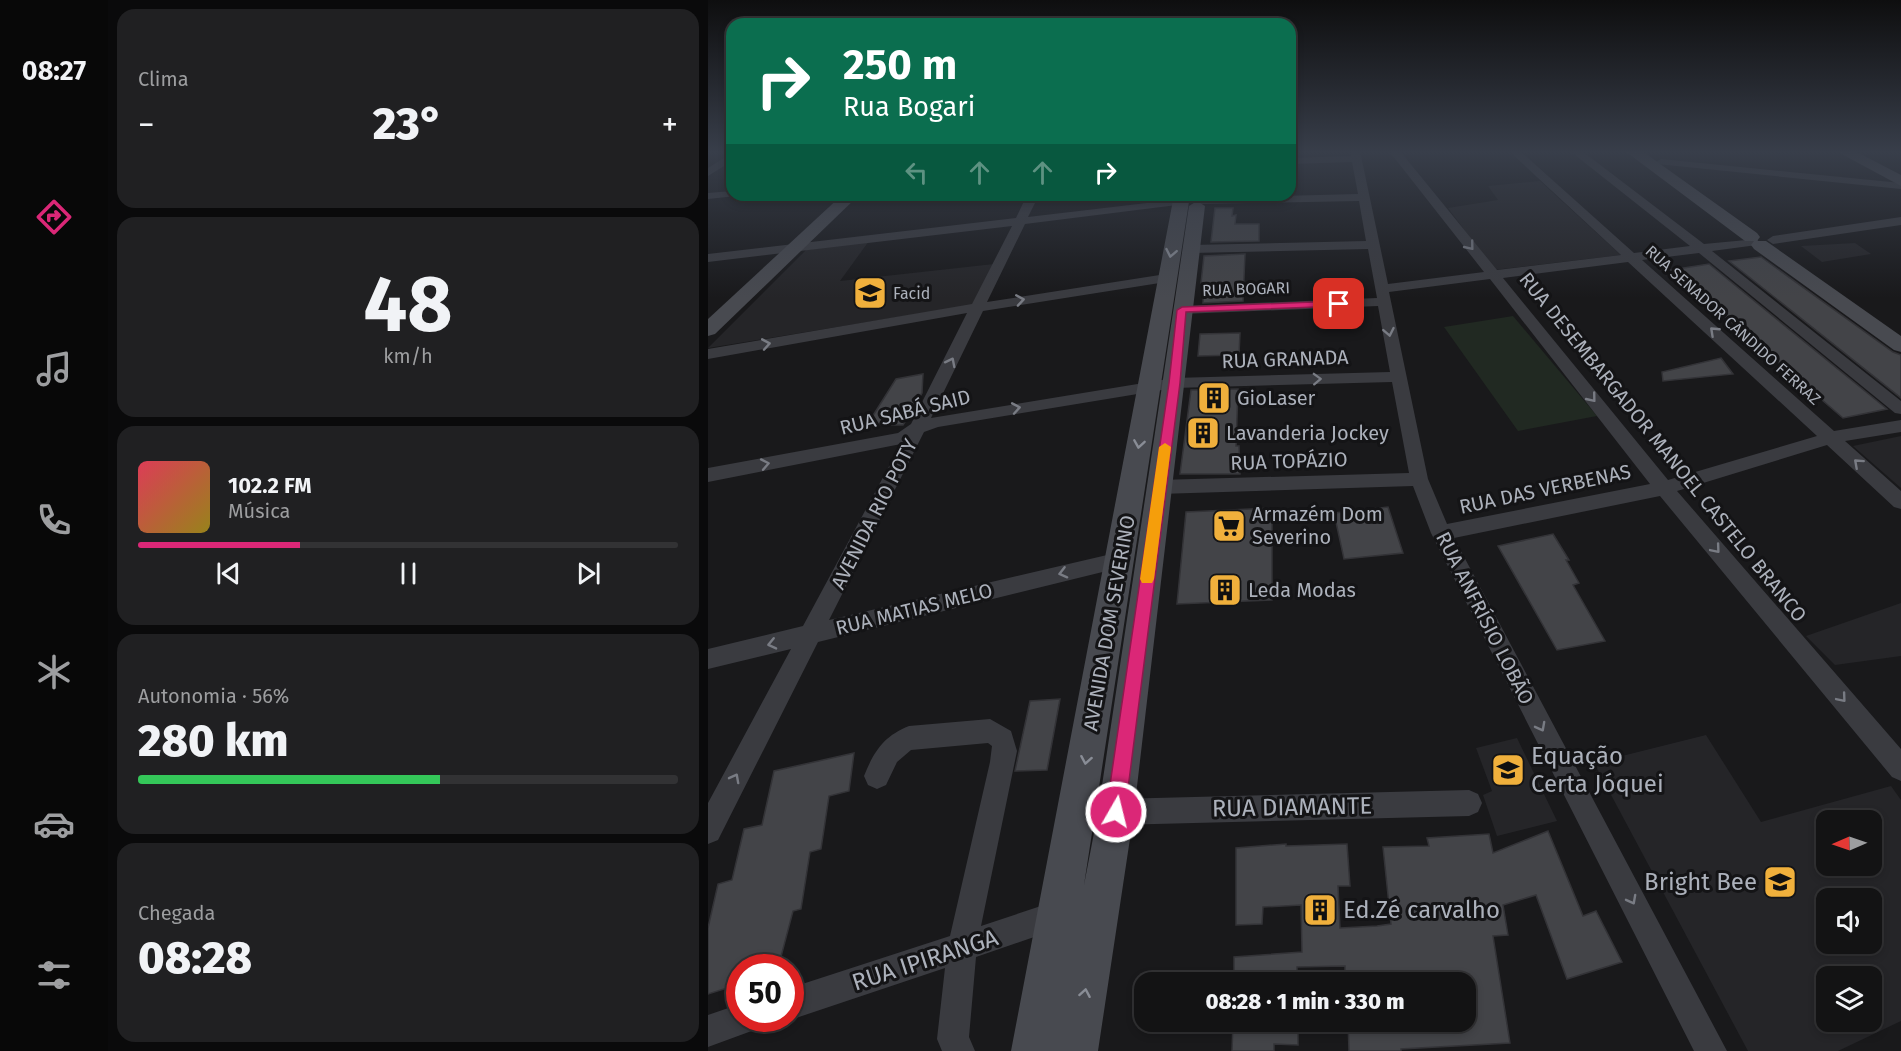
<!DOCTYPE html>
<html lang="pt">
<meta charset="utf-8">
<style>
:root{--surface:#131314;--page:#202022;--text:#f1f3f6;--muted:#9d9ea0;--line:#323234;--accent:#db2777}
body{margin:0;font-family:"Fira Sans",sans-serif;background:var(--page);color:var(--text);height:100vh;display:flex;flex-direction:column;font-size:22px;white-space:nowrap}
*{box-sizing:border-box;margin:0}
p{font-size:20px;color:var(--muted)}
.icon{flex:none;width:33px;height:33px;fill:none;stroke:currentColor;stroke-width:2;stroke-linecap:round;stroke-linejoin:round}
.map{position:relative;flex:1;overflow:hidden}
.panel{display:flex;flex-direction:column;gap:9px;padding:9px;background:#0a0a0b;width:600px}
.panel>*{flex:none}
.guide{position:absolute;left:18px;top:18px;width:570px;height:183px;border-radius:18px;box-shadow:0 3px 9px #0003,0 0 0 2px var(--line);background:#0b6e4f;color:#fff;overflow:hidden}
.needle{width:39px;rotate:268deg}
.controls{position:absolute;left:1108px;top:810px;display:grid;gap:12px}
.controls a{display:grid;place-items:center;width:66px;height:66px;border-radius:12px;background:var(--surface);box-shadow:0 3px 9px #0003,0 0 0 2px var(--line);font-size:30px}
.speed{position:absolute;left:18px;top:954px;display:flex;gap:12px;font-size:30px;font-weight:700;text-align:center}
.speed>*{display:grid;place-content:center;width:78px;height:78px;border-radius:50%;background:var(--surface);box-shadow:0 3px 9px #0003,0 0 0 2px var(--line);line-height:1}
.speed .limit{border:9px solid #d22;background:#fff;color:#111}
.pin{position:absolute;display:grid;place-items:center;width:51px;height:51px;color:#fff;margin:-26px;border-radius:12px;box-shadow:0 3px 9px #0006}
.me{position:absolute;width:66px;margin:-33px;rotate:8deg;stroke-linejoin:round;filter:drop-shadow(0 0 4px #0008)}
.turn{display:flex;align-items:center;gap:21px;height:126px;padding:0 18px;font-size:27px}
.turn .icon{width:78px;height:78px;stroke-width:2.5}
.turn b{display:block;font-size:42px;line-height:51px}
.lanes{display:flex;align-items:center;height:57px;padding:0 18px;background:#0003;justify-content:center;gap:30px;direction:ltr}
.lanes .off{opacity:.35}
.big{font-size:45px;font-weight:800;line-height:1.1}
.panel .card{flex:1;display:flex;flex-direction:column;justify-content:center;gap:9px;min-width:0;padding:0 21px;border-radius:18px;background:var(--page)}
.panel .dial{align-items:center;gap:0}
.dial b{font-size:78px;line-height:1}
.song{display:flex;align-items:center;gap:18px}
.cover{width:72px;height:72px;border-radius:9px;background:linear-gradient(135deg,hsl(350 70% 55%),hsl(50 70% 35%))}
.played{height:6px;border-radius:3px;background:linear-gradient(90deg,var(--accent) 30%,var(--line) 30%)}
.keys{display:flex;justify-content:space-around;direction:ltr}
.heat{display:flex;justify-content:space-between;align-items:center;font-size:33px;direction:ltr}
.charge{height:9px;border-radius:4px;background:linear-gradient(90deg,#34c759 56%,var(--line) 0)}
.trip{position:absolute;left:426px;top:972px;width:342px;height:60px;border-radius:18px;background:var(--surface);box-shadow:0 3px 9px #0003,0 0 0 2px var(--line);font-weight:800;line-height:60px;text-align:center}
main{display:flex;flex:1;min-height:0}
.tabs{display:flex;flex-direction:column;width:108px;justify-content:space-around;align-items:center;background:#080808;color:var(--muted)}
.tabs .icon{width:42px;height:42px}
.tabs .active{color:var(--accent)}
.tabs b{font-size:27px;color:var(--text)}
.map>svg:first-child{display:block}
.built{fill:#252528;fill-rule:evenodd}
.green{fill:#212922}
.building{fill:#434448;stroke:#333337;stroke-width:1.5}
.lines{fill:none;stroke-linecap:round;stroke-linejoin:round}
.street{fill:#3a3b40;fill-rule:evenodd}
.secondary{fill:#484a50;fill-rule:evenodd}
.oneway{stroke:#797c84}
.oneway2{stroke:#898d96}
.route{fill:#db2777;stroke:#8e194d;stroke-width:1.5}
.slow{fill:#f59e0b}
.labels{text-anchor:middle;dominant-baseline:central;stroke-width:6;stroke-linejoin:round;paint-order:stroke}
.far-street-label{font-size:16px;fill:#acb1bb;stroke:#141416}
.far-poi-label{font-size:16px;fill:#acb1bb;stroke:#141416;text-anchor:start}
.street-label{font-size:20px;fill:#acb1bb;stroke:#141416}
.poi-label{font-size:20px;fill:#acb1bb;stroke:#141416;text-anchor:start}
.near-poi-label{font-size:24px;fill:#acb1bb;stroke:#141416;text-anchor:start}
.near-street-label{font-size:24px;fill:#acb1bb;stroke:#141416}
</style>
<main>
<nav class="tabs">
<b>08:27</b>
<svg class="icon active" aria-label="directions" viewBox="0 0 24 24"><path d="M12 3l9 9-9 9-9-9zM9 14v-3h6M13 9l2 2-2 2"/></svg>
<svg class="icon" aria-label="music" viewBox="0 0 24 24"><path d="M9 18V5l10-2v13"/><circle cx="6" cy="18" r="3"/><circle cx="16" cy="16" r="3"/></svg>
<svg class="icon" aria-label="phone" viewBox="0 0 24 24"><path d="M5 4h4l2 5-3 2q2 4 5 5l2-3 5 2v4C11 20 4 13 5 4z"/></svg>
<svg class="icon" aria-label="climate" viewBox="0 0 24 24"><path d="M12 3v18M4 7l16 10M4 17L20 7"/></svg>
<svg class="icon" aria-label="car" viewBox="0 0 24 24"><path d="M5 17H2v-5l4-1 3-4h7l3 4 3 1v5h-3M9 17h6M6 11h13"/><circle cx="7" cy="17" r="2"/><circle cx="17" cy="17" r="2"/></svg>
<svg class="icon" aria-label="filters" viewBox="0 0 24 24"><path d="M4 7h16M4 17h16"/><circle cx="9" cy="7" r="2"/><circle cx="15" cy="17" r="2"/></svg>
</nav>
<section class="panel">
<div class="card"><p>Clima</p>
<div class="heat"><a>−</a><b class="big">23°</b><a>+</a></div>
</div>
<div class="card dial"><b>48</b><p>km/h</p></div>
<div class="card">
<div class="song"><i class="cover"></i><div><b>102.2 FM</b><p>Música</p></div></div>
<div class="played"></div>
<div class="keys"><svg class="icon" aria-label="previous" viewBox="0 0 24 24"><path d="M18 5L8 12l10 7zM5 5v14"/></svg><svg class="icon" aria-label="pause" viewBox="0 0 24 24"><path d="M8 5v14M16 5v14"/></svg><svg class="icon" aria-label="next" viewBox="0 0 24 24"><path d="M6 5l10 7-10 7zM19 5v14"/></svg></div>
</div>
<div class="card"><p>Autonomia · 56%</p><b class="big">280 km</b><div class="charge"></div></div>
<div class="card"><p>Chegada</p><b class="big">08:28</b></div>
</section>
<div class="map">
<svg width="1193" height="1051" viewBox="0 0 1193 1051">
<rect width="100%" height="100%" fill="#19191b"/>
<g class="built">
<path d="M832,181L913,255L786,270L740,208L790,200L780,186Z"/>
<path d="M161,241L132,281L286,264L264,305L0,348L98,250Z"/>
<path d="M1147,243L1163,254L1114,262L1093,246Z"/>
<path d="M1193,436V488L1145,446Z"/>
<path d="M1193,603V656L1127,665L1098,636Z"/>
<path d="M998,735L1053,822L1183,786L1193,800V1021L1130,1051H1040L886,763ZM1164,820V866H1119V820ZM1164,898V944H1119V898ZM1164,976V1022H1119V976Z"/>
<path d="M809,738L849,821L789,836L775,795L784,791L768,748Z"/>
</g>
<path class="green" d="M805,316L889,416L810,431L736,327Z"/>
<g class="building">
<path d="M507,208H525L524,216L528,215L527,224H551V241L503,242Z"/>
<path d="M537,254L535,301L495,303L496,283H493L496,256Z"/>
<path d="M1053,257L1185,352L1193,355V398L1021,261Z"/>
<path d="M1001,264L1179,409L1135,418L963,270Z"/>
<path d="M532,333L531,355L490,356L492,334Z"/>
<path d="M1013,358L1025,374L955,381L954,372Z"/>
<path d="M215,374L214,393L195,425H159L188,379Z"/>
<path d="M530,389L528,446H531L532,474H472L483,390Z"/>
<path d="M680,507L695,553L636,559L626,513Z"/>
<path d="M564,508V600L469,604L478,512Z"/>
<path d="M845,534L861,560H858L871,583L865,585L897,641L849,650L790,546Z"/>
<path d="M352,699L339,770L307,771L322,701Z"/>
<path d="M146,753L141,791L121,796L113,849L102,852L93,909L85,911L70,968H32V984L0,994V928L10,884L24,880L36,829L54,825L66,771Z"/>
<path d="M840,831L875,916L888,911L914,962L859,979L828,895L795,905L800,935L785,936L802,1043L693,1049V1051H641L640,1022H758V982H637V966L589,967V982H526V957L594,952L593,905L555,907L554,924L528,925V848L578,844V846L639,844L642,886H630L632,928L669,926L683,924L675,847L721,846L719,838L781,834L785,853Z"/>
<path d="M525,1022H590V1045L566,1044V1051H524Z"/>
</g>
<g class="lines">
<g class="street">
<path d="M642,151H652L680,284L776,272L681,151H692L789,270L913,255L801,151H812L926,253L982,246L862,151H874L996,244L1049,239L1051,242L1049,245L1004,251L1193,401V414L1187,413L991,253L934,260L1126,431L1193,420V432L1137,441L1193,491V509L1186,507L1119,445L969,491L1193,749V781L1184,777L952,496L746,538L1019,1051H986L723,533L705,486L451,494L444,492L442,487L444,482L451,480L701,473L684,382L466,388L230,427L216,432L121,620L412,552L419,554L422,560L419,566L110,642L10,840L0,844V803L83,649L0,669V649L95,626L193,444L0,482V468L190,433L203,424L259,313L0,359V349L264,304L304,226L0,262V254L308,218L319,195H331L320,217L473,199L477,200V204L317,224L279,302L458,274L465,278L458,282L275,311L223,418L466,378L682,372L670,306L474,314L467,310L474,306L669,298L660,249L483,253L477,249L483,245L658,241L651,201L490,204L484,201L490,198L650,194L644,162L582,164V158L643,156ZM920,262L1109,436L960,480L795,278ZM782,279L942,484L739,524L720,479L681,292Z"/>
<path d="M24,153V161L0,176V168Z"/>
<path d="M953,159L1193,183V189L949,164L948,162Z"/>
<path d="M24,191V195L28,196L0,199V193Z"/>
<path d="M1193,217V225L1065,244L1059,240L1065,236Z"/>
<path d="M282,719L303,731L309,751L273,926L351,900L361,905L366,915L361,925L268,957L261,1037L267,1051H234L229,1039L237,968L82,1020L79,1018H82V988L242,936L282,762L284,746L280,743L203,750L189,762L178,785L169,789L160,785L156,776C166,751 176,736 201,726Z"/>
<path d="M761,790L770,794L774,803L770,812L761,816L408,825L399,821L395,812L399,803L408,799Z"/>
<path d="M32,1004V1018H54L49,1029L0,1047V1015Z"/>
</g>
<g class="secondary">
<path d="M917,151H934L1049,233L1052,237L1049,241H1058L1193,336V352L1186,350L1046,249L1043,245L1046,241H1037Z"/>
<path d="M1128,151H1147L1193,175V186Z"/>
<path d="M134,195H151L7,334L0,336V319Z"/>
<path d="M466,195H482L376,885L390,812L481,206L489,201L497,206L426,812L390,1051H303Z"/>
</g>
</g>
<defs><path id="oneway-chevron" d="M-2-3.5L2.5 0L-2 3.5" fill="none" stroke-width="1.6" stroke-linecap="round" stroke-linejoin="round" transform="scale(1.5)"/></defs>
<g class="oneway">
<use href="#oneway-chevron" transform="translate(762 246) rotate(51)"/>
<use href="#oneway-chevron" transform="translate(312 300) rotate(-9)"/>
<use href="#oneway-chevron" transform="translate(1006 331) rotate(-137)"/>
<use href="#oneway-chevron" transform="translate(681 332) rotate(79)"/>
<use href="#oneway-chevron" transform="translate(58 344) rotate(-10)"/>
<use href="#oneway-chevron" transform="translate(243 362) rotate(-63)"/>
<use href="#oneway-chevron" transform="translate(609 379) rotate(-2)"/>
<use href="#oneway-chevron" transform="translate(884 398) rotate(51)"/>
<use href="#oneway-chevron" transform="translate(308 408) rotate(-10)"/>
<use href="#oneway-chevron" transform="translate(1150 463) rotate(-138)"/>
<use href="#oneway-chevron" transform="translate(57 464) rotate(-11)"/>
<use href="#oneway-chevron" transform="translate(1008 549) rotate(50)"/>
<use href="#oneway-chevron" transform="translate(355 573) rotate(166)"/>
<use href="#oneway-chevron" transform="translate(64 644) rotate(167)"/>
<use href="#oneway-chevron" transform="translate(1134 698) rotate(50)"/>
<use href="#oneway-chevron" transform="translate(833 727) rotate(62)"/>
<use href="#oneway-chevron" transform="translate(27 778) rotate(-62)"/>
<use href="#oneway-chevron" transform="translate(924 900) rotate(62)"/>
</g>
<g class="oneway2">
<use href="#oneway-chevron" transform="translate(463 253) rotate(101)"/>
<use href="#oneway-chevron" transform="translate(431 444) rotate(99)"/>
<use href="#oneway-chevron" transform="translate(378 760) rotate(100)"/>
<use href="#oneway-chevron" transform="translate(377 993) rotate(-80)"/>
</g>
<linearGradient id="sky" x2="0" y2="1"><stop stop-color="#0e0e0f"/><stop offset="0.51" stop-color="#383e4a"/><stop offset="1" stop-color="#383e4a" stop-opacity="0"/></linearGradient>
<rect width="1193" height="298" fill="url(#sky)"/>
<path class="route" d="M631,301L634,302V306L478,312L472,383L417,812L414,818L408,821L401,818L398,812L461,383L469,310L474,307Z"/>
<path class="slow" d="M457,443L463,447L446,579L444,583H434L432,579L451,447Z"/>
<defs>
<symbol id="university-square" viewBox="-11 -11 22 22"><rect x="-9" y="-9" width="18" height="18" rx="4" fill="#f0b03c" stroke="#141416"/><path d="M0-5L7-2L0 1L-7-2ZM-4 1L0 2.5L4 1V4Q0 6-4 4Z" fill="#111"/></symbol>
<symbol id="building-square" viewBox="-11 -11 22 22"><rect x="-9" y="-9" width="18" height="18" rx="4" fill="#f0b03c" stroke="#141416"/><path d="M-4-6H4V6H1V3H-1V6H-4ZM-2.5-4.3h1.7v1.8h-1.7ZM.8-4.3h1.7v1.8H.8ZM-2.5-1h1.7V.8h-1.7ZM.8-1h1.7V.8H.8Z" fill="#111"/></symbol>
<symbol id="supermarket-square" viewBox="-11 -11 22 22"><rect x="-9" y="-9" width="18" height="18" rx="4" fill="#f0b03c" stroke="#141416"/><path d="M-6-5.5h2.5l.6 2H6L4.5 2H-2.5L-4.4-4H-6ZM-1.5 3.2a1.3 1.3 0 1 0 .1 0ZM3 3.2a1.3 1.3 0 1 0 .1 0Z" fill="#111"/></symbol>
<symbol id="school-square" viewBox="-11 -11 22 22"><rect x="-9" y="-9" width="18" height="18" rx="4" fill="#f0b03c" stroke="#141416"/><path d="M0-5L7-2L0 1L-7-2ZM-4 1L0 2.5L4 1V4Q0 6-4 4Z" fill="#111"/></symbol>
</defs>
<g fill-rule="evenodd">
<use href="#university-square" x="143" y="274" width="38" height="38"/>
<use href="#building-square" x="487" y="379" width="38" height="38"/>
<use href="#building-square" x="476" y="414" width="38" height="38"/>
<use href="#supermarket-square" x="502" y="507" width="38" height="38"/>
<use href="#building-square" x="498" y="571" width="38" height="38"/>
<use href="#school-square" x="781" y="751" width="38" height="38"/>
<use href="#school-square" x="1053" y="863" width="38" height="38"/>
<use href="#building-square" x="593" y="891" width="38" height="38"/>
</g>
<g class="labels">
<g class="far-street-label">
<text transform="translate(538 289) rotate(-2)">RUA BOGARI</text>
<text transform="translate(1025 325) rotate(42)">RUA SENADOR CÂNDIDO FERRAZ</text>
</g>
<g class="far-poi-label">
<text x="185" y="293">Facid</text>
</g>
<g class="street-label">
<text transform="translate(577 359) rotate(-2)">RUA GRANADA</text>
<text transform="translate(197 412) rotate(-14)">RUA SABÁ SAID</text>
<text transform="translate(955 447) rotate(51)">RUA DESEMBARGADOR MANOEL CASTELO BRANCO</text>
<text transform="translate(581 461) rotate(-2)">RUA TOPÁZIO</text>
<text transform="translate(837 489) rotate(-12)">RUA DAS VERBENAS</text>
<text transform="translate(166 514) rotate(-63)">AVENIDA RIO POTY</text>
<text transform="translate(206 609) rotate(-14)">RUA MATIAS MELO</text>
<text transform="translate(777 618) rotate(63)">RUA ANFRÍSIO LOBÃO</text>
<text transform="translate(401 623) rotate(-80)">AVENIDA DOM SEVERINO</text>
</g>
<g class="poi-label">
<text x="529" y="398">GioLaser</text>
<text x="518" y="433">Lavanderia Jockey</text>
<text x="544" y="514">Armazém Dom<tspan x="544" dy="23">Severino</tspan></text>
<text x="540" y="590">Leda Modas</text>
</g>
<g class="near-poi-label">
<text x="823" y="756">Equação<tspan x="823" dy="28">Certa Jóquei</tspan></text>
<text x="1049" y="882" text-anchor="end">Bright Bee</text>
<text x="635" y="910">Ed.Zé carvalho</text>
</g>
<g class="near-street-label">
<text transform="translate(584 807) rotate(-1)">RUA DIAMANTE</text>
<text transform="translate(217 960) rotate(-18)">RUA IPIRANGA</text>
</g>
</g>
</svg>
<div class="controls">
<a><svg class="needle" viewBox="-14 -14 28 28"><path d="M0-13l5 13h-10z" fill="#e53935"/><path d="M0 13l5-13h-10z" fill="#9d9ea0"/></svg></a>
<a><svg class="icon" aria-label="sound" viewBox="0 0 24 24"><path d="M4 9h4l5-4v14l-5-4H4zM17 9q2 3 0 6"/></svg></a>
<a><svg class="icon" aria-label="layers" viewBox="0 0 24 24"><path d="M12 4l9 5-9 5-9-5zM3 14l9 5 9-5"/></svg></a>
</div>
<div class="speed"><div class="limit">50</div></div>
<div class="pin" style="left:631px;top:304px;background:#d93025"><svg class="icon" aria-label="arrive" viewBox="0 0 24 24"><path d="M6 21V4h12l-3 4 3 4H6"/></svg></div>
<svg class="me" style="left:408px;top:812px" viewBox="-20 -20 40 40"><circle r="17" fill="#db2777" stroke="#fff" stroke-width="3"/><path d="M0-11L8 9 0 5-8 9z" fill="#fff"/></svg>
<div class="trip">08:28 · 1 min · 330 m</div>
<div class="guide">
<div class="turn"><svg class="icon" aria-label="right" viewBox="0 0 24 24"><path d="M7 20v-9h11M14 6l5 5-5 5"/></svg><div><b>250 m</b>Rua Bogari</div></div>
<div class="lanes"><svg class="icon off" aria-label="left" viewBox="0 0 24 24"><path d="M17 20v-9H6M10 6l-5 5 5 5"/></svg><svg class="icon off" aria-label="ahead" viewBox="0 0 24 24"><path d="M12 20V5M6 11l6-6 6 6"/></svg><svg class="icon off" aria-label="ahead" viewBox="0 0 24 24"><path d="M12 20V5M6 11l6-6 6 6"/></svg><svg class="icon" aria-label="right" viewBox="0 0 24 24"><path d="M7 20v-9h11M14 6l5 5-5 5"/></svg></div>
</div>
</div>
</main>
